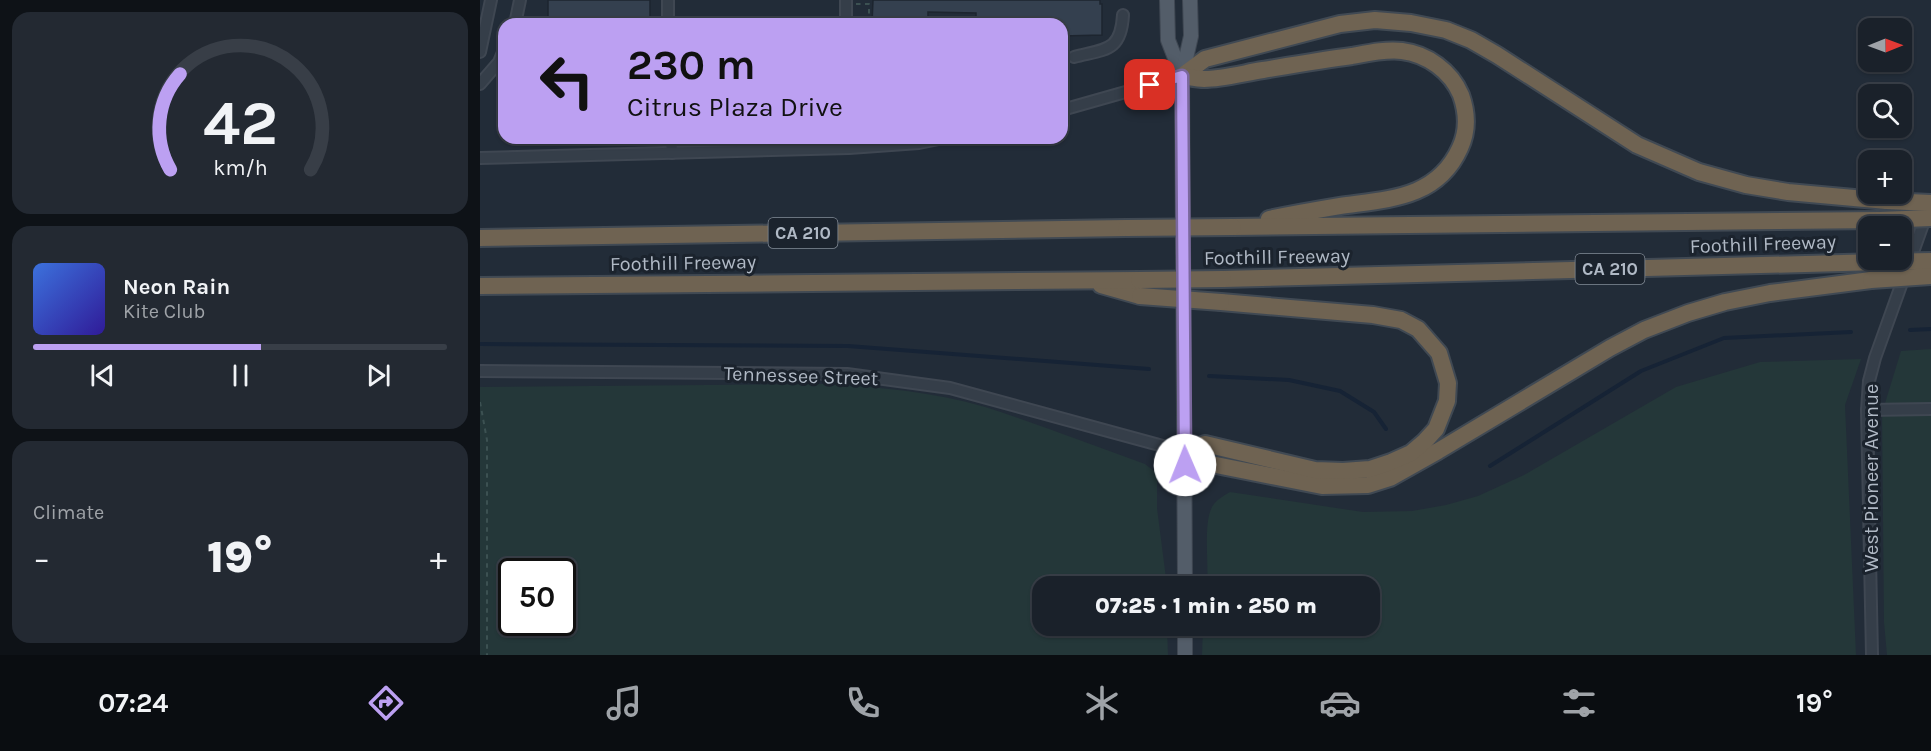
<!DOCTYPE html>
<meta charset="utf-8">
<style>
:root{--surface:#1a212a;--page:#232932;--text:#f1f3f6;--muted:#9fa3a8;--line:#383e47;--accent:#bca0f2}
body{margin:0;font-family:Karla,sans-serif;background:var(--page);color:var(--text);height:100vh;display:flex;flex-direction:column;font-size:22px;white-space:nowrap}
*{box-sizing:border-box;margin:0}
p{font-size:20px;color:var(--muted)}
.icon{flex:none;width:33px;height:33px;fill:none;stroke:currentColor;stroke-width:2;stroke-linecap:round;stroke-linejoin:round}
.map{position:relative;flex:1;overflow:hidden}
.panel{display:flex;flex-direction:column;gap:12px;padding:12px;background:#0e1217;width:480px}
.panel>*{flex:none}
.guide{position:absolute;left:18px;top:18px;width:570px;height:126px;border-radius:18px;box-shadow:0 2px 4px #0004,0 0 0 2px var(--line);background:#bca0f2;color:#111;overflow:hidden}
.needle{width:39px;rotate:89deg}
.fabs{position:absolute;left:1378px;top:18px;display:grid;gap:12px}
.fabs a{display:grid;place-items:center;width:54px;height:54px;border-radius:12px;background:var(--surface);box-shadow:0 2px 4px #0004,0 0 0 2px var(--line);font-size:30px}
.speed{position:absolute;left:18px;top:558px;display:flex;gap:12px;font-size:30px;font-weight:700;text-align:center}
.speed>*{display:grid;place-content:center;width:78px;height:78px;border-radius:50%;background:var(--surface);box-shadow:0 2px 4px #0004,0 0 0 2px var(--line);line-height:1}
.speed .limit{border:3px solid #111;border-radius:9px;background:#fff;color:#111}
.pin{position:absolute;display:grid;place-items:center;width:51px;height:51px;color:#fff;margin:-26px;border-radius:12px;box-shadow:0 3px 9px #0006}
.me{position:absolute;width:66px;margin:-33px;rotate:359deg;stroke-linejoin:round;filter:drop-shadow(0 0 4px #0008)}
.turn{display:flex;align-items:center;gap:21px;height:126px;padding:0 30px;font-size:27px}
.turn .icon{width:78px;height:78px;stroke-width:2.5}
.turn b{display:block;font-size:42px;line-height:51px}
.big{font-size:45px;font-weight:800;line-height:1.1}
.panel .widget{flex:1;display:flex;flex-direction:column;justify-content:center;gap:9px;min-width:0;padding:0 21px;border-radius:18px;background:var(--page)}
.panel .dial{align-items:center;gap:0}
.dial svg{height:156px;overflow:visible;fill:none;stroke:var(--line);stroke-width:7;stroke-linecap:round;text-anchor:middle}
.dial text{fill:var(--text);stroke:none}
.song{display:flex;align-items:center;gap:18px}
.cover{width:72px;height:72px;border-radius:9px;background:linear-gradient(135deg,hsl(220 70% 55%),hsl(250 70% 35%))}
.played{height:6px;border-radius:3px;background:linear-gradient(90deg,var(--accent) 55%,var(--line) 55%)}
.keys{display:flex;justify-content:space-around;direction:ltr}
.heat{display:flex;justify-content:space-between;align-items:center;font-size:33px;direction:ltr}
.trip{position:absolute;left:552px;top:576px;width:348px;height:60px;border-radius:18px;background:var(--surface);box-shadow:0 2px 4px #0004,0 0 0 2px var(--line);font-weight:800;line-height:60px;text-align:center}
.dock{display:flex;height:96px;justify-content:space-around;align-items:center;background:#0a0d11;color:var(--muted)}
.dock .icon{width:42px;height:42px}
.dock .current{color:var(--accent)}
.dock b{font-size:27px;color:var(--text)}
main{display:flex;flex:1;min-height:0}
.map>svg:first-child{display:block}
.green{fill:#243739;fill-rule:evenodd}
.lines{fill:none;stroke-linecap:round;stroke-linejoin:round}
.stream{stroke:#162335;stroke-width:4}
.building{fill:#34404f;stroke:#1d252f;stroke-width:1.5}
.minor-casing{stroke:#3f4752;stroke-width:14}
.major-casing{stroke:#3f4752;stroke-width:16}
.highway-casing{stroke:#404953;stroke-width:20}
.path{stroke:#3c5152;stroke-width:2;stroke-dasharray:4.5 4.5;stroke-linecap:butt}
.minor{stroke:#353e49;stroke-width:10}
.major{stroke:#535d69;stroke-width:14}
.highway{stroke:#6f6352;stroke-width:16}
.highway-bridge-casing{stroke:#404953;stroke-width:20;stroke-linecap:butt}
.highway-bridge{stroke:#6f6352;stroke-width:16}
.route-casing{stroke:#7a689d;stroke-width:15}
.route{stroke:#bca0f2;stroke-width:10}
.labels{text-anchor:middle;dominant-baseline:central;stroke-width:6;stroke-linejoin:round;paint-order:stroke}
.shield{fill:#1b232d;stroke:#838c97;stroke-width:1.5}
.shield-label{font-size:18px;font-weight:bold;fill:#b0b9c5}
.street-label{font-size:20px;fill:#b0b9c5;stroke:#1b232d}
</style>
<main>
<section class="panel">
<div class="widget dial"><svg viewBox="0 0 100 80">
<path d="M14 69A42 42 0 1 1 86 69"/>
<path d="M14 69A42 42 0 0 1 19 20" stroke="#bca0f2"/>
<text x="50" y="56" font-size="32" font-weight="700">42</text>
<text x="50" y="72" font-size="11">km/h</text>
</svg></div>
<div class="widget">
<div class="song"><i class="cover"></i><div><b>Neon Rain</b><p>Kite Club</p></div></div>
<div class="played"></div>
<div class="keys"><svg class="icon" aria-label="previous" viewBox="0 0 24 24"><path d="M18 5L8 12l10 7zM5 5v14"/></svg><svg class="icon" aria-label="pause" viewBox="0 0 24 24"><path d="M8 5v14M16 5v14"/></svg><svg class="icon" aria-label="next" viewBox="0 0 24 24"><path d="M6 5l10 7-10 7zM19 5v14"/></svg></div>
</div>
<div class="widget"><p>Climate</p>
<div class="heat"><a>−</a><b class="big">19°</b><a>+</a></div>
</div>
</section>
<div class="map">
<svg width="1451" height="655" viewBox="0 0 1451 655">
<rect width="100%" height="100%" fill="#222c38"/>
<g class="green">
<path d="M1451,349V655H1407L1404,622L1402,413L1421,351Z"/>
<path d="M1381,359L1365,405L1376,655H722L723,626H890V586H727C729,565 723,524 732,507C736,500 743,496 750,492L883,512L932,511L966,505L998,496L1044,475L1196,387L1280,362Z"/>
<path d="M347,384C400,387 454,392 505,407C559,424 612,445 665,464L674,471L677,478V508L687,586H562V626H687L688,655H0V387ZM32,572H82V622H32Z"/>
</g>
<g class="lines">
<g class="stream">
<path d="M1430,330L1451,329"/>
<path d="M0,344L368,346L669,369"/>
<path d="M729,376L809,380L860,391L894,412L906,429"/>
<path d="M1010,466L1161,371L1244,338L1371,332"/>
</g>
</g>
<g class="building">
<rect x="68" y="0" width="102" height="24"/>
<path d="M393,0H620V4H622V35L582,36V24H513V21L496,20V13L448,12V24H392Z"/>
</g>
<g class="lines">
<defs>
<g id="minor">
<path d="M366,0V24"/>
<path d="M35,24L40,0"/>
<path d="M188,24V0"/>
<path d="M0,52L11,0"/>
<path d="M594,57C625,49 641,52 643,15"/>
<path d="M0,84L19,62L24,50"/>
<path d="M582,110L702,76"/>
<path d="M191,138L192,153"/>
<path d="M0,158L369,148L439,143L464,138"/>
<path d="M0,371L367,374L470,388L705,452"/>
<path d="M1387,410L1451,409"/>
<path d="M1392,655L1387,410L1389,381L1395,358L1447,213"/>
</g>
<g id="major">
<path d="M687,0L688,40L702,76"/>
<path d="M705,586L702,76L711,36L710,0"/>
<path d="M705,626V655"/>
</g>
<g id="highway">
<path d="M702,76L725,59L860,24L895,20L931,23L966,30L991,40L1017,55L1157,145L1219,172L1266,185L1308,192L1407,201"/>
<path d="M702,76C709,77 717,79 724,79C743,79 764,73 783,70C813,65 842,60 872,56C888,53 906,49 922,51C947,54 971,71 981,95C987,112 988,131 980,148C957,199 908,199 860,206C836,210 813,214 789,219"/>
<path d="M753,227L1400,220"/>
<path d="M0,238L646,228"/>
<path d="M743,279L1400,262"/>
<path d="M621,285L660,296"/>
<path d="M0,286L659,280"/>
<path d="M705,452L726,463L842,486L888,485L910,478L958,451L1130,348L1164,330L1208,313L1245,302L1290,293L1391,280"/>
<path d="M705,452L725,444L835,470L863,471L890,469L911,462L931,453L945,441L956,429L967,401L968,383L959,353L938,329L921,320L893,315L741,302"/>
</g>
</defs>
<use href="#minor" class="minor-casing"/>
<use href="#major" class="major-casing"/>
<use href="#highway" class="highway-casing"/>
<g class="path">
<path d="M376,4H389V24"/>
<path d="M0,402L7,440V655"/>
</g>
<use href="#minor" class="minor"/>
<use href="#major" class="major"/>
<use href="#highway" class="highway"/>
<defs>
<g id="highway-bridge">
<path d="M1407,201L1451,203"/>
<path d="M1400,220L1451,218"/>
<path d="M646,228L753,227"/>
<path d="M1400,262L1451,261"/>
<path d="M659,280L743,279"/>
<path d="M1391,280L1451,276"/>
<path d="M660,296L741,302"/>
</g>
</defs>
<use href="#highway-bridge" class="highway-bridge-casing"/>
<use href="#highway-bridge" class="highway-bridge"/>
</g>
<g class="lines">
<defs>
<path id="route" d="M670,85L702,76L705,465"/>
</defs>
<use href="#route" class="route-casing"/>
<use href="#route" class="route"/>
</g>
<g class="labels">
<g class="shield">
<rect x="288.5" y="218" width="69" height="30" rx="4.5"/>
<rect x="1095.5" y="254" width="69" height="30" rx="4.5"/>
</g>
<g class="shield-label">
<text x="323" y="233">CA 210</text>
<text x="1130" y="269">CA 210</text>
</g>
<g class="street-label">
<text transform="translate(1283 244) rotate(-2)">Foothill Freeway</text>
<text transform="translate(797 257) rotate(-1)">Foothill Freeway</text>
<text transform="translate(203 263) rotate(-1)">Foothill Freeway</text>
<text transform="translate(321 376) rotate(2)">Tennessee Street</text>
<text transform="translate(1391 478) rotate(-90)">West Pioneer Avenue</text>
</g>
</g>
</svg>
<div class="fabs">
<a><svg class="needle" viewBox="-14 -14 28 28"><path d="M0-13l5 13h-10z" fill="#e53935"/><path d="M0 13l5-13h-10z" fill="#9fa3a8"/></svg></a>
<a><svg class="icon" aria-label="search" viewBox="0 0 24 24"><circle cx="10" cy="10" r="6"/><path d="M15 15l6 6"/></svg></a>
<a>+</a>
<a>−</a>
</div>
<div class="speed"><div class="limit">50</div></div>
<div class="pin" style="left:670px;top:85px;background:#d93025"><svg class="icon" aria-label="arrive" viewBox="0 0 24 24"><path d="M6 21V4h12l-3 4 3 4H6"/></svg></div>
<svg class="me" style="left:705px;top:465px" viewBox="-20 -20 40 40"><circle r="19" fill="#fff"/><path d="M0-13L10 11 0 6-10 11z" fill="#bca0f2"/></svg>
<div class="trip">07:25 · 1 min · 250 m</div>
<div class="guide">
<div class="turn"><svg class="icon" aria-label="left" viewBox="0 0 24 24"><path d="M17 20v-9H6M10 6l-5 5 5 5"/></svg><div><b>230 m</b>Citrus Plaza Drive</div></div>
</div>
</div>
</main>
<nav class="dock">
<b>07:24</b>
<svg class="icon current" aria-label="directions" viewBox="0 0 24 24"><path d="M12 3l9 9-9 9-9-9zM9 14v-3h6M13 9l2 2-2 2"/></svg>
<svg class="icon" aria-label="music" viewBox="0 0 24 24"><path d="M9 18V5l10-2v13"/><circle cx="6" cy="18" r="3"/><circle cx="16" cy="16" r="3"/></svg>
<svg class="icon" aria-label="phone" viewBox="0 0 24 24"><path d="M5 4h4l2 5-3 2q2 4 5 5l2-3 5 2v4C11 20 4 13 5 4z"/></svg>
<svg class="icon" aria-label="climate" viewBox="0 0 24 24"><path d="M12 3v18M4 7l16 10M4 17L20 7"/></svg>
<svg class="icon" aria-label="car" viewBox="0 0 24 24"><path d="M5 17H2v-5l4-1 3-4h7l3 4 3 1v5h-3M9 17h6M6 11h13"/><circle cx="7" cy="17" r="2"/><circle cx="17" cy="17" r="2"/></svg>
<svg class="icon" aria-label="filters" viewBox="0 0 24 24"><path d="M4 7h16M4 17h16"/><circle cx="9" cy="7" r="2"/><circle cx="15" cy="17" r="2"/></svg>
<b>19°</b>
</nav>
